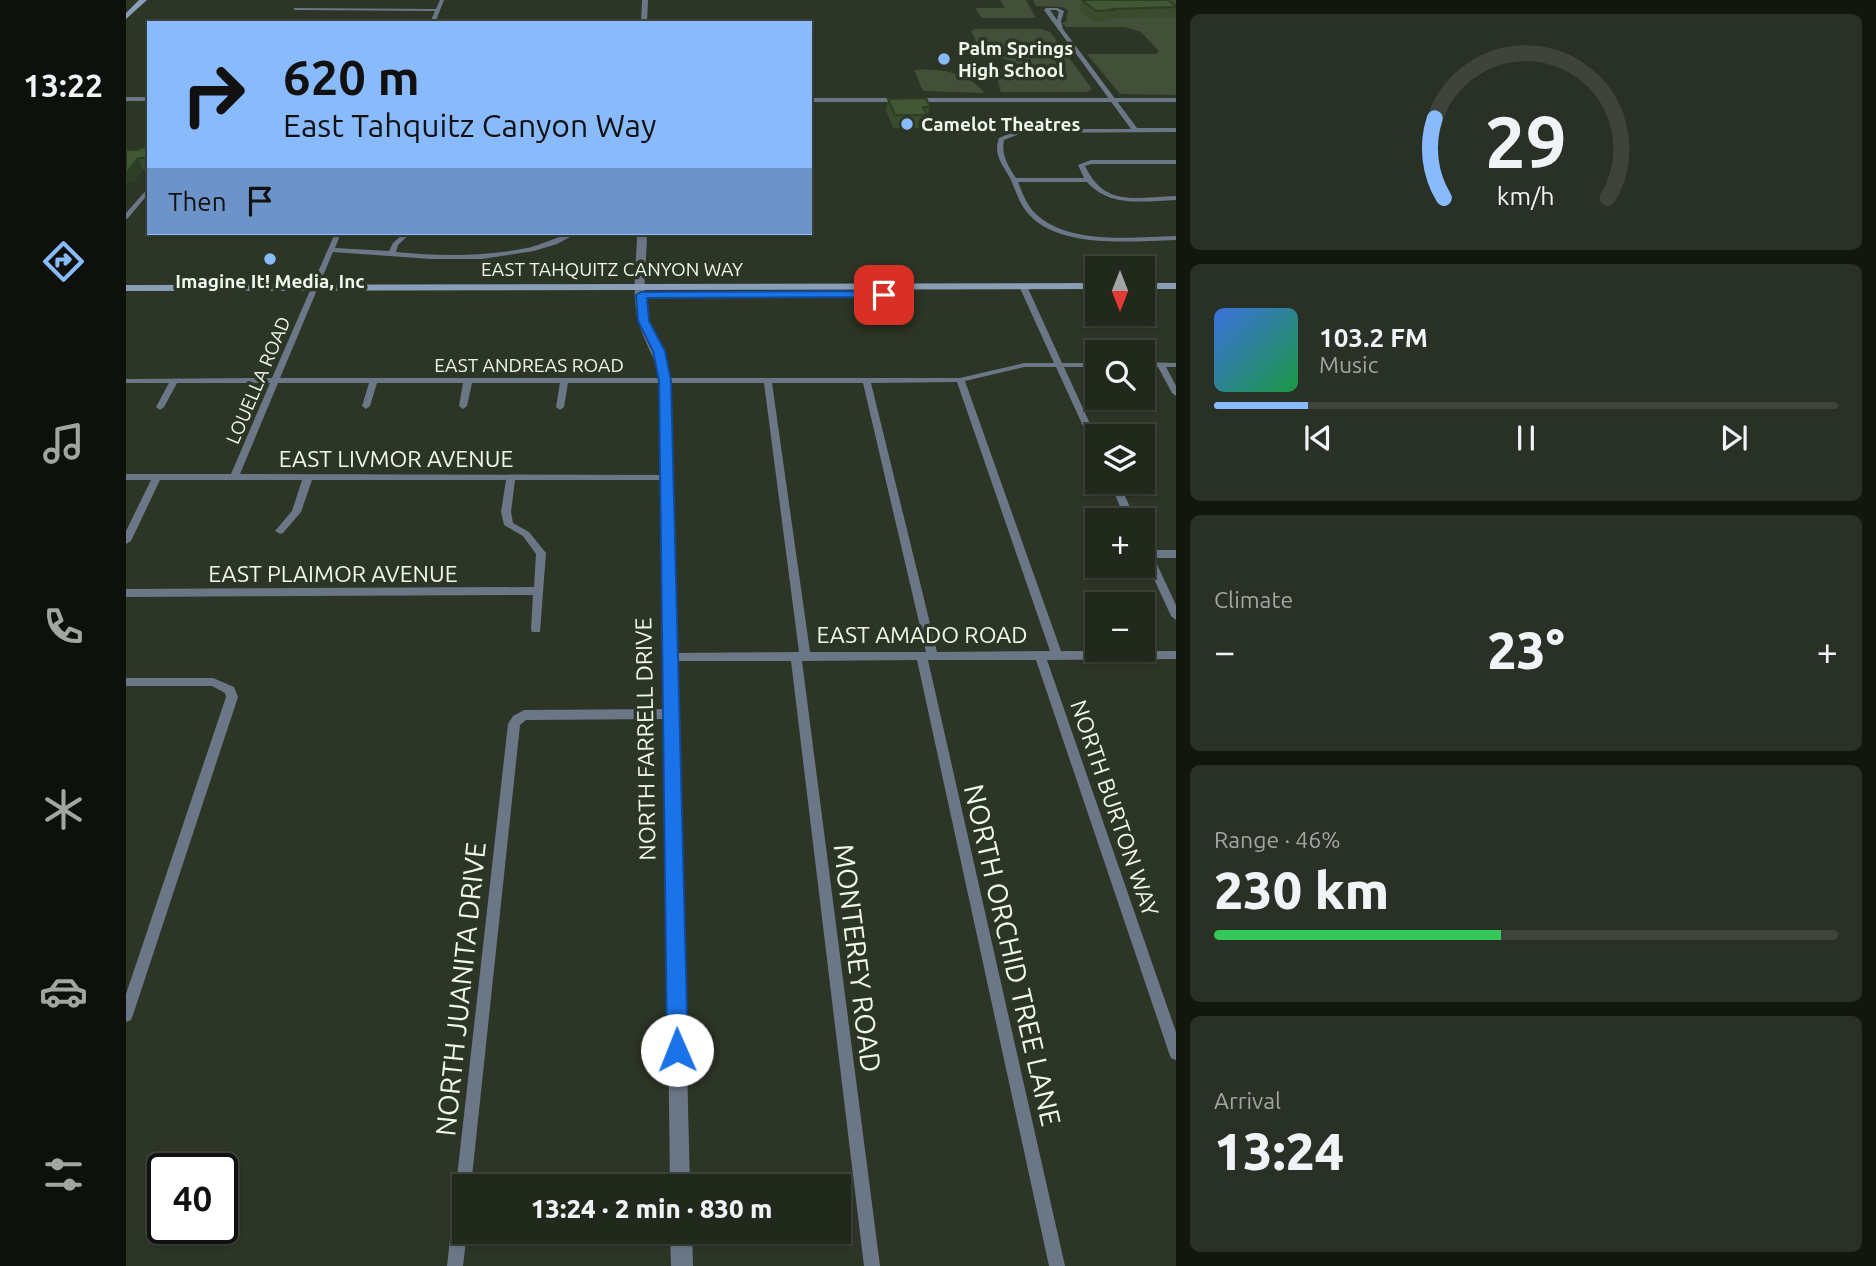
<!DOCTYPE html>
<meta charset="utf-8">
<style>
:root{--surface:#21281c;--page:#293025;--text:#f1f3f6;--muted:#a2a6a3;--line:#3e443b;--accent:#88bafc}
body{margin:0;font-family:Ubuntu,sans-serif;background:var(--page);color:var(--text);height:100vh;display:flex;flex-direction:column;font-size:26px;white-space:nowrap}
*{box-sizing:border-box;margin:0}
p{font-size:23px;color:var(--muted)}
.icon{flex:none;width:38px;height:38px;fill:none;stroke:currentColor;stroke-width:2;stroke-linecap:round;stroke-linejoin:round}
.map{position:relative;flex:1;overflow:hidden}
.details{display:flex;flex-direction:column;gap:14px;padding:14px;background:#12160f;width:700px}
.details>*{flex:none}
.hud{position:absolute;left:21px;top:21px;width:665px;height:214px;border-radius:0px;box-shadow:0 2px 5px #0004,0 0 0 2px var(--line);background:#88bafc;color:#111;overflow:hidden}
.needle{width:46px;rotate:180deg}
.buttons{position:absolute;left:959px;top:256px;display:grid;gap:14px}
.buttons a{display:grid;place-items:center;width:70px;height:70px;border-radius:0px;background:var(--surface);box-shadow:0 2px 5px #0004,0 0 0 2px var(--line);font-size:35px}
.speed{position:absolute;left:21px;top:1153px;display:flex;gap:14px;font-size:35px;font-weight:700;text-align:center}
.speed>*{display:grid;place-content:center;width:91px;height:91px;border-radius:50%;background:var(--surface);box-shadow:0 2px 5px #0004,0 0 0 2px var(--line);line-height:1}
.speed .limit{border:4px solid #111;border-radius:10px;background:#fff;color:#111}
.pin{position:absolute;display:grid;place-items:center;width:60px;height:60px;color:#fff;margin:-30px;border-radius:14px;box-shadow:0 4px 10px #0006}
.me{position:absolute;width:77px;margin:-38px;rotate:359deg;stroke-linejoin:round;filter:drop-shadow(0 0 5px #0008)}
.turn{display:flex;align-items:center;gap:24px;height:147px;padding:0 21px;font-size:32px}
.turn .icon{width:91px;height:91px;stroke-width:2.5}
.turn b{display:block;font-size:49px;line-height:60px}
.then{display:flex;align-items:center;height:66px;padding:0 21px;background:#0003;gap:14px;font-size:26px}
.big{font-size:52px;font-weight:800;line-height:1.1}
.details .card{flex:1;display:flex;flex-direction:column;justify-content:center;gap:10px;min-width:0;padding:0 24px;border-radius:10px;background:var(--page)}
.details .dial{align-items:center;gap:0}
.dial svg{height:182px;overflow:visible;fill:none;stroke:var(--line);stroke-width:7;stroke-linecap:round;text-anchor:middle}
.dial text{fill:var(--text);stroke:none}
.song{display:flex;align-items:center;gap:21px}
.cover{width:84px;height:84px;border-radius:10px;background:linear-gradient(135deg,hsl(220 70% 55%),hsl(140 70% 35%))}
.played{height:7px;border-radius:4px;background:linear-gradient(90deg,var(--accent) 15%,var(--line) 15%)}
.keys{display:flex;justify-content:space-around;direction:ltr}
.heat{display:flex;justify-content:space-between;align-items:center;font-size:38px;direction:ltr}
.charge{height:10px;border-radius:5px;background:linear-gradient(90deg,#34c759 46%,var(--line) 0)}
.trip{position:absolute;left:326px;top:1174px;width:399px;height:70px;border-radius:0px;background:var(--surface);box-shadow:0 2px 5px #0004,0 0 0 2px var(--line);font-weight:800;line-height:70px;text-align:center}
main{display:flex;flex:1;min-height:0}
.tabs{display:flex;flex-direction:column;width:126px;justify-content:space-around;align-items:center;background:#0d100b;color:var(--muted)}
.tabs .icon{width:49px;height:49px}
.tabs .selected{color:var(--accent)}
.tabs b{font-size:32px;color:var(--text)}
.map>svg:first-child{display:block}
.green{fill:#42503a}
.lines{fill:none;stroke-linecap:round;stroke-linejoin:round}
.minor{fill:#6b7787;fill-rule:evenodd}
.tertiary{fill:#6b7787;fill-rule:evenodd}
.secondary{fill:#8b9eb7;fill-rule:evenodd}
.wall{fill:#394c2d}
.shaded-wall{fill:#2e3e24}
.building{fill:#425834;stroke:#2e3e24;stroke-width:2}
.route{fill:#1a73e8;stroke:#114b97;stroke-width:2}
.poi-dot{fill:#88bafc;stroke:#2c3526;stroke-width:2.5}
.labels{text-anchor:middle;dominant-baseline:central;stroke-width:7;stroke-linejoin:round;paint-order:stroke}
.far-poi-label{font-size:19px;font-weight:bold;fill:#f0f7ed;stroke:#2c3526;text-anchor:start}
.far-street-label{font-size:19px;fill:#f0f7ed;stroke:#2c3526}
.street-label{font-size:23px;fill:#f0f7ed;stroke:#2c3526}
.near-street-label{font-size:28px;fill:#f0f7ed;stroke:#2c3526}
</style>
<main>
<nav class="tabs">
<b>13:22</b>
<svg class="icon selected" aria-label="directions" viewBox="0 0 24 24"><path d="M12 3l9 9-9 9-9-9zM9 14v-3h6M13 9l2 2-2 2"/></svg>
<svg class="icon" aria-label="music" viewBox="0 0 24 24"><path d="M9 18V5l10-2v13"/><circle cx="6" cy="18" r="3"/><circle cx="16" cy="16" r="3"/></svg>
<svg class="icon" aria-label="phone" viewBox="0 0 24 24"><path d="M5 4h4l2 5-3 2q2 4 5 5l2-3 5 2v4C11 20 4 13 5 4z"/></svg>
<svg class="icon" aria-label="climate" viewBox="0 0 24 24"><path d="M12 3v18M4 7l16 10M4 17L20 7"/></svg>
<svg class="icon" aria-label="car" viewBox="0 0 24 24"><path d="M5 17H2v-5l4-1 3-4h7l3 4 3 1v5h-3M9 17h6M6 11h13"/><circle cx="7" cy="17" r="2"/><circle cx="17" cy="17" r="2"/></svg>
<svg class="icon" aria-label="filters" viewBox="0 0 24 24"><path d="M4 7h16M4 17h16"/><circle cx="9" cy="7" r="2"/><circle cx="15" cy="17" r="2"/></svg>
</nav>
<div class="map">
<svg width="1050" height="1266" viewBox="0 0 1050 1266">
<rect width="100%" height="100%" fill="#2c3526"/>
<g class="green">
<path d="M874,0H900L910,18H856L849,8H879Z"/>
<path d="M907,0H1050V95L994,94L961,54H1030L1033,51L1015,32L999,27H940L936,23L940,22L942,10L936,7L910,6Z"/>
<path d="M849,29H914L924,32L966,89L961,92H875L871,79L872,72L886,61L857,54L854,48H846L845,45L850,41L845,31Z"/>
<path d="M788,70C812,68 843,72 858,93L797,91Z"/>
</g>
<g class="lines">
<g class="minor">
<path d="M314,0H318L309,23H304L309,11L169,10L167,9L169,8L310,9Z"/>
<path d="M920,8H931L938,11L935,21L937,29L1011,128H1050V132L896,133L878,140C875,155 882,166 890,178H958L952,165L965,160H1050V164H965L959,166C979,208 1010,197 1050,196V200C1018,201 984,208 961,182H892C896,192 900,203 907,211C939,246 1007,237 1050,236V240C1006,241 930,250 900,211C892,201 889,188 884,178C876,164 867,154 873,138L895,129H1005L918,10ZM924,10H930L933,12L931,20Z"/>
<path d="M23,187V193L2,218L0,219V213Z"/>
<path d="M209,233H215L209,248L263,251L267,243L278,233H285L272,245L270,252C314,256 358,257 401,248C417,245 439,232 452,233L431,244L408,251L356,259H305L207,252L154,378H834L898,363H928L893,286L897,284L901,286L936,363H971V367H938L971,439V451L967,448L930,367H898L839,381L935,651H1050V659L921,660L1050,1032V1060L1045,1058L1043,1053L910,660H802L939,1266H923L791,660L676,661L754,1266H738L665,661H543L539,660L538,657L539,654L543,653L673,652L638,383H442L438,407L434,410L430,407L434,383H346L341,406L337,409L333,406L337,383H251L244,406L240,409L236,406L243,383H152L114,474L544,475L546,477L544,479L541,480H389L385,512L387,523L403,532L420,553L414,632H406L405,629L407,595L0,597V589L408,587L410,554L397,536L378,525L375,512L380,480H186L175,512L157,533L154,534L149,531L166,511L176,480H34L5,541L0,544V531L25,480H0V474H105L144,383H51L38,407L34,410L30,407L43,383H0V379L146,378ZM831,382L924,651L811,652L745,383ZM646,383H737L800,652H684Z"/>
<path d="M1017,362L1050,363V367H1040L1050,386V396L1046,393L1032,367L1017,366Z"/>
<path d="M983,481H992L1010,520H1000Z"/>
<path d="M1017,542L1020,543L1024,550H1050V558H1028L1050,605V620L1045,616L1017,555Z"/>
<path d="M0,678H87L108,687L112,697L7,1015L5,1020L0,1022V994L100,697L99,693L86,686H0Z"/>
<path d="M544,709L548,711L550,714L548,717L544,719L400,720L394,725L345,1186H338V1232H341L337,1266H321L382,724L387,716L398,710Z"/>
</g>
<g class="tertiary">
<path d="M516,0H522L521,23H515Z"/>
<rect x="0" y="97" width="23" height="4"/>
<rect x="684" y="98" width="366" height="4"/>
<path d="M511,233H521C521,262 515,292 522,320C528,341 541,359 544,381L564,1186H544L534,381C531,359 517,341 512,320C505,292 511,261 511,233Z"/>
<path d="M544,1232H566L567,1266H545Z"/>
</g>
<g class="secondary">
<path d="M13,0H21L0,19V13Z"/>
<path d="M971,283V289L0,291V285Z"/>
<rect x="1017" y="283" width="33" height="6"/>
</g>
</g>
<g class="wall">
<path d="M956,0L1050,6V13L1048,17L984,19V21L967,22L953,10Z"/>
<path d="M762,99L804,107L798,128H767L760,111Z"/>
<path d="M23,147V170H17L8,182L13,150Z"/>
</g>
<g class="shaded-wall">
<path d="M23,153V168L19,158Z"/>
<path d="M12,158L17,170L8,182L0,184V171Z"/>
</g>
<g class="building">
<path d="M956,0H1042L1050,6V7L985,9L987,10L970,11Z"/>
<path d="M800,98L804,107H797L801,115H769L762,99Z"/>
<path d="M23,147V153L19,158H12L3,170L0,171V150H13L14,148Z"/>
</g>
<path class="route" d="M758,291L762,292V297L521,298L523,321L539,351L545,381L562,1050L559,1057L551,1061L544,1057L541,1050L533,381L527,351L512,321L510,295L515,292Z"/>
<g class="poi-dot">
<circle cx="818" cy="59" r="7"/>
<circle cx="781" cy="124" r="7"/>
<circle cx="144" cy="259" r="7"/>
</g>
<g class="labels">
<g class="far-poi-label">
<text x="832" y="48">Palm Springs<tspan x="832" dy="22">High School</tspan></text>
<text x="795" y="124">Camelot Theatres</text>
<text x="144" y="281" text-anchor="middle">Imagine It! Media, Inc</text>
</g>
<g class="far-street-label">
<text x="486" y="269">EAST TAHQUITZ CANYON WAY</text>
<text x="403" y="365">EAST ANDREAS ROAD</text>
<text transform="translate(132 380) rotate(-67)">LOUELLA ROAD</text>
</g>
<g class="street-label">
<text x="270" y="458">EAST LIVMOR AVENUE</text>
<text x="207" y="573">EAST PLAIMOR AVENUE</text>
<text x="796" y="634">EAST AMADO ROAD</text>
<text transform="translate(519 739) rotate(-91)">NORTH FARRELL DRIVE</text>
<text transform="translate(989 808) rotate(71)">NORTH BURTON WAY</text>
</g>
<g class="near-street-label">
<text transform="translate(887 955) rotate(77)">NORTH ORCHID TREE LANE</text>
<text transform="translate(732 958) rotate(83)">MONTEREY ROAD</text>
<text transform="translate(334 989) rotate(-84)">NORTH JUANITA DRIVE</text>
</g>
</g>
</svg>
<div class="buttons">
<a><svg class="needle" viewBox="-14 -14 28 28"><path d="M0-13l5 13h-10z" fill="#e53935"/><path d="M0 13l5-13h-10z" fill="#a2a6a3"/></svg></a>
<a><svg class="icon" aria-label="search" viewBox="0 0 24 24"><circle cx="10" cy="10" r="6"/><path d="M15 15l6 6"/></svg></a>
<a><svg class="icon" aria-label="layers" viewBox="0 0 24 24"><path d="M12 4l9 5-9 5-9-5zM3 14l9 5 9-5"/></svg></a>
<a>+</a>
<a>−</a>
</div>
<div class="speed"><div class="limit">40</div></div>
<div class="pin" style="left:758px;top:295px;background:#d93025"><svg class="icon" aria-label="arrive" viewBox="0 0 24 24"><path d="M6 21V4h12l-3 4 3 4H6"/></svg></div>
<svg class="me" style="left:551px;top:1050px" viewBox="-20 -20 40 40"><circle r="19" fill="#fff"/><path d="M0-13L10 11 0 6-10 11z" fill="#1a73e8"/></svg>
<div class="trip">13:24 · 2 min · 830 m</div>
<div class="hud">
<div class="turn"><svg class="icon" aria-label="right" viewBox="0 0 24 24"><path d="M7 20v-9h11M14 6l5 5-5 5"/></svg><div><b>620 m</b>East Tahquitz Canyon Way</div></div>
<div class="then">Then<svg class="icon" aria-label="arrive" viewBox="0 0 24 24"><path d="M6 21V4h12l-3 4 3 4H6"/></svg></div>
</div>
</div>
<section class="details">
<div class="card dial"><svg viewBox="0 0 100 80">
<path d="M14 69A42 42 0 1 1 86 69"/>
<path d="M14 69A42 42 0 0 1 10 34" stroke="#88bafc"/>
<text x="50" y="56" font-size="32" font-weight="700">29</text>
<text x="50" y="72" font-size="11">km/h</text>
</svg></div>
<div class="card">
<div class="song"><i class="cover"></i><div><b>103.2 FM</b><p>Music</p></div></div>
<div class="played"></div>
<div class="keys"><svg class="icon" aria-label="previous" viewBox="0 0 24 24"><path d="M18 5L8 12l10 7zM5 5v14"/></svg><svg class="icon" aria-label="pause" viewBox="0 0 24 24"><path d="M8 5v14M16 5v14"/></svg><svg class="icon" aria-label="next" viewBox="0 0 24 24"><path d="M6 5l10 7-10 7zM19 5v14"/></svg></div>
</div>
<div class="card"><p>Climate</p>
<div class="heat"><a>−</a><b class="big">23°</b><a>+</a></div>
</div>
<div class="card"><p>Range · 46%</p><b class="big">230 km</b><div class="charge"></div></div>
<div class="card"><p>Arrival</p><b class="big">13:24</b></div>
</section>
</main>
